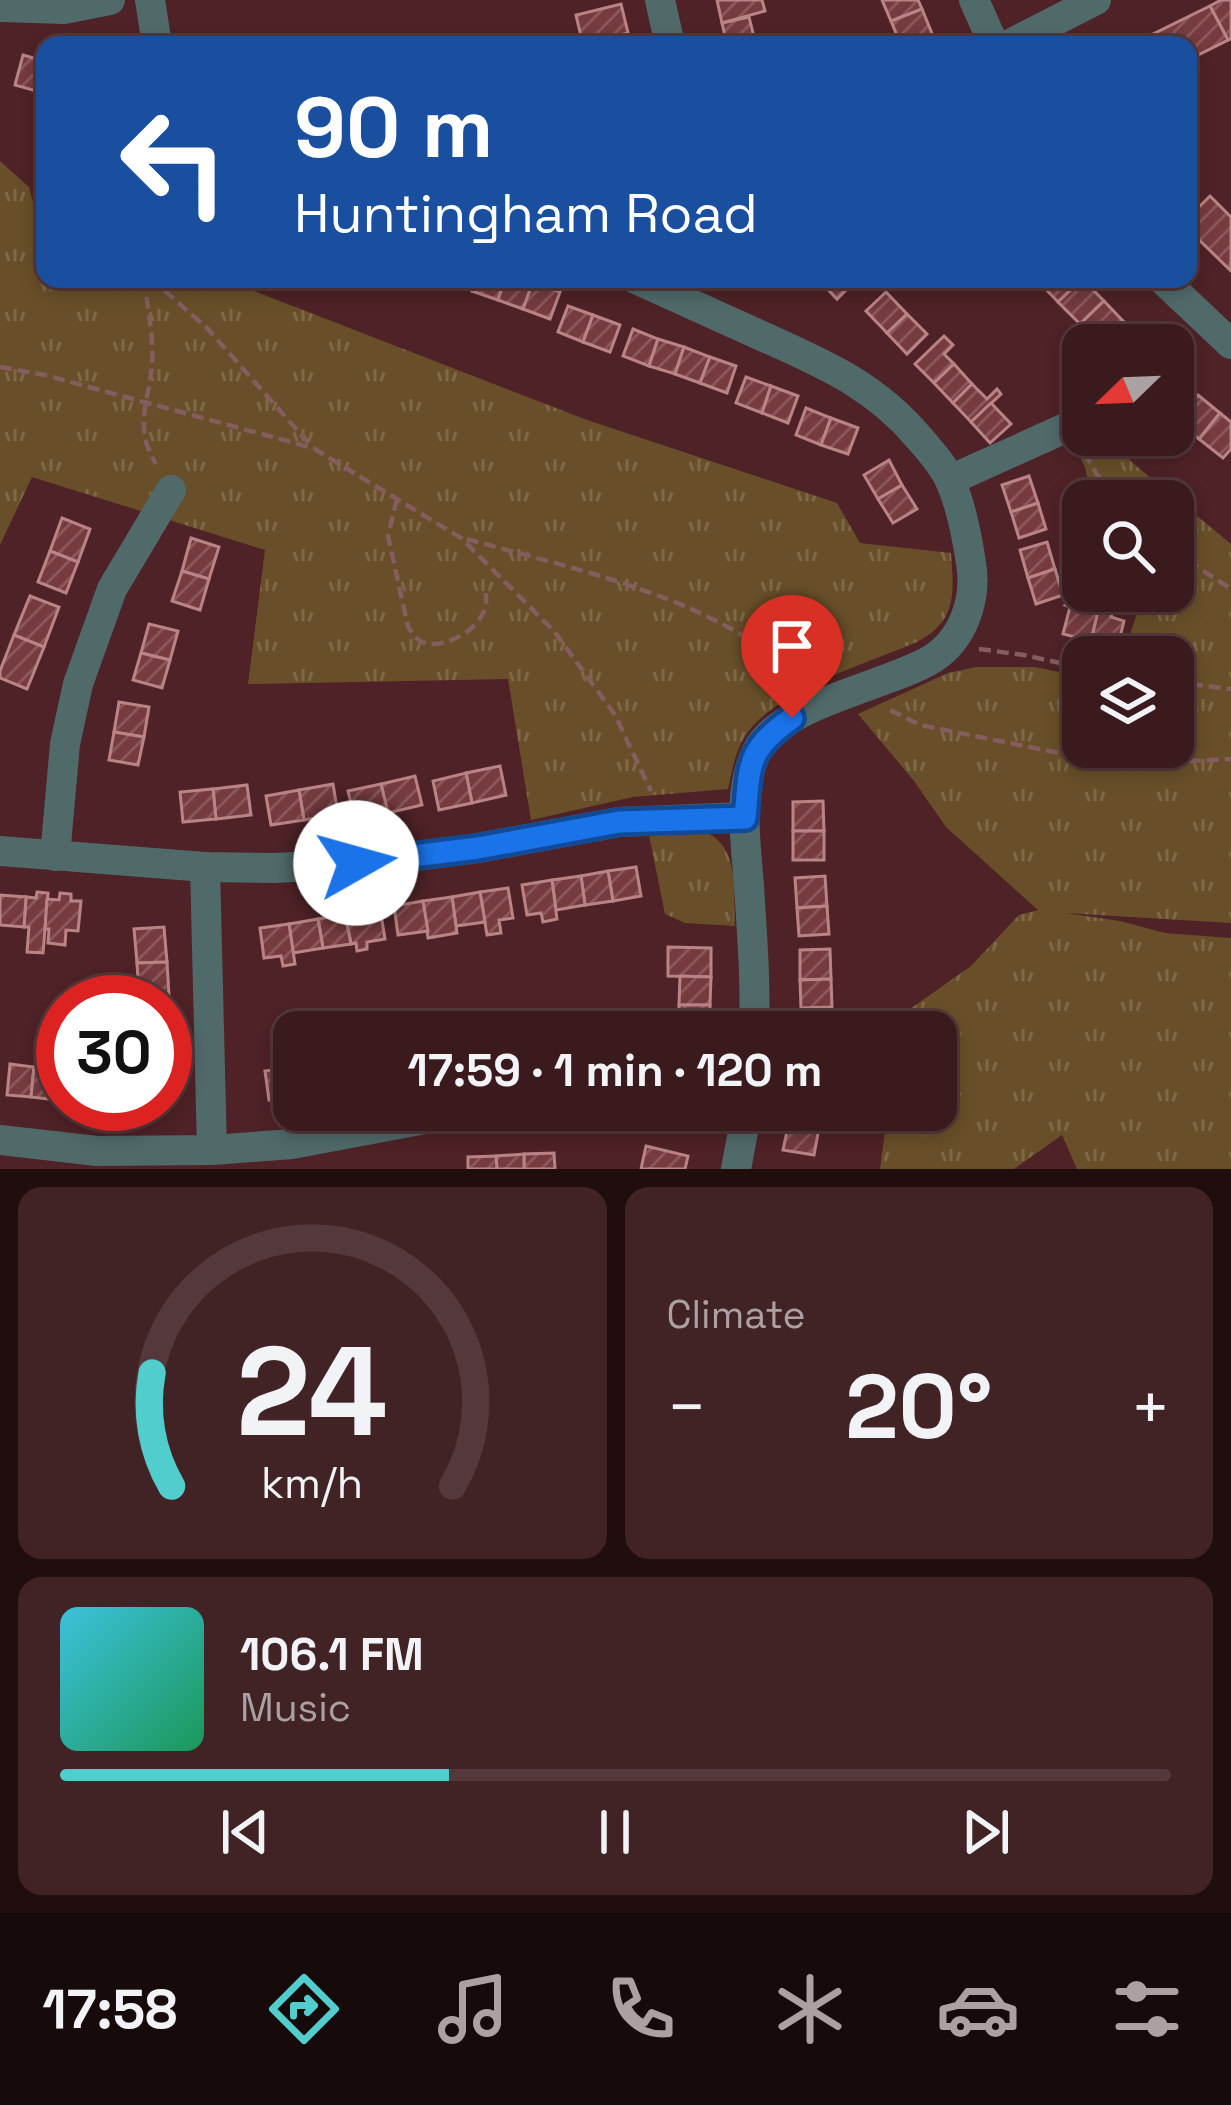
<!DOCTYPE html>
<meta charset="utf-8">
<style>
:root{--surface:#3a1a1c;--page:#412325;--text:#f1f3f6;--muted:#aba1a3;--line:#54383b;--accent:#52cdce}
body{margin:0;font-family:"Space Grotesk",sans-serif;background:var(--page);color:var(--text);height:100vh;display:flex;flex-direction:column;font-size:45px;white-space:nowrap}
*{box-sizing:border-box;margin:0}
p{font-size:39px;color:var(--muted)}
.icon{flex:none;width:66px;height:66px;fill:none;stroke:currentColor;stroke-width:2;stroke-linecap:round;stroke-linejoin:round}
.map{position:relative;height:1169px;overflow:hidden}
.details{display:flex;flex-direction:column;gap:18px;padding:18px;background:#200e0f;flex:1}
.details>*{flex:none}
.top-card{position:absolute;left:36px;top:36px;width:1161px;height:252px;border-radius:24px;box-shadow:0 6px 18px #0003,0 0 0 3px var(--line);background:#1a4fa0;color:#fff;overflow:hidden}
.needle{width:78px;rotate:247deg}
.buttons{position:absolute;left:1062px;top:324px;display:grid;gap:24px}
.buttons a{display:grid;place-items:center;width:132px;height:132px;border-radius:24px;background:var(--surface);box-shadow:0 6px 18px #0003,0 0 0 3px var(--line);font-size:60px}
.speed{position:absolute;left:36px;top:975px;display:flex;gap:24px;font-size:60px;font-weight:700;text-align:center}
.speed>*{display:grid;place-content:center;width:156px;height:156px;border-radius:50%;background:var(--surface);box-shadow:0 6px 18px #0003,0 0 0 3px var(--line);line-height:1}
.speed .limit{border:18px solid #d22;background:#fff;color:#111}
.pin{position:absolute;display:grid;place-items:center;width:102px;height:102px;color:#fff;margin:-123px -51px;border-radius:50% 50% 50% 0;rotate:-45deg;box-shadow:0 0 12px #0007}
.pin .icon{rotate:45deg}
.me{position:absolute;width:132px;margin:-66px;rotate:83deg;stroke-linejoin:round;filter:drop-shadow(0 0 9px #0008)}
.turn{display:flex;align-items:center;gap:42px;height:252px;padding:0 60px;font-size:54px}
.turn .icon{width:156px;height:156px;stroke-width:2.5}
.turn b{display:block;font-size:84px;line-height:102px}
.big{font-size:90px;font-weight:600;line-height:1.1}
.details .widget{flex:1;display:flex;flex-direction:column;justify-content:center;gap:18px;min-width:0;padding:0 42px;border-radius:24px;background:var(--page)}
.details .dial{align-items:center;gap:0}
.dial svg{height:312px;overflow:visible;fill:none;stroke:var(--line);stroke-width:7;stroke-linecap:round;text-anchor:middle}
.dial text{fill:var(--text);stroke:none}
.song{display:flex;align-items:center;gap:36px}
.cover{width:144px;height:144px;border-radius:18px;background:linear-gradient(135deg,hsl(190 70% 55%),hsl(150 70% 35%))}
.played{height:12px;border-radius:6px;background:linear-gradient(90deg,var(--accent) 35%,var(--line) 35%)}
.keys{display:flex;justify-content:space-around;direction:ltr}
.heat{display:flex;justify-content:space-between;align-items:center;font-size:66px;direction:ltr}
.details .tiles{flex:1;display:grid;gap:18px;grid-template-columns:1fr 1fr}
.widget:last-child{grid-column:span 2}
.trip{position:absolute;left:273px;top:1011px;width:684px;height:120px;border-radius:24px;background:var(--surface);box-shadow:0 6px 18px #0003,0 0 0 3px var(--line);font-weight:600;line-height:120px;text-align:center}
.dock{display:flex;height:192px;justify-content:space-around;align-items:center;background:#170a0b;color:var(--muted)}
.dock .icon{width:84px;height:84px}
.dock .active{color:var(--accent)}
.dock b{font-size:54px;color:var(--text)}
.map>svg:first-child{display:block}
.grass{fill:url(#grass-tufts)}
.building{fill:url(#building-hatch);stroke:#ba8486;stroke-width:3}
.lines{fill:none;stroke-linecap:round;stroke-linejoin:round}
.path{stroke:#845d5f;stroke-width:4.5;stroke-dasharray:12 6;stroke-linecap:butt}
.minor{stroke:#506969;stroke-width:30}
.route-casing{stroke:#114b97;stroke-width:30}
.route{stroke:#1a73e8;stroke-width:21}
</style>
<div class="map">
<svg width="1231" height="1169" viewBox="0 0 1231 1169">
<defs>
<pattern id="grass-tufts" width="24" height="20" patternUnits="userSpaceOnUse" patternTransform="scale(3)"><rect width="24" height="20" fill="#684f29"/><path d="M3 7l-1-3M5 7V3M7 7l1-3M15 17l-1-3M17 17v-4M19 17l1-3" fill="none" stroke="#7f6848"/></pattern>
<pattern id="building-hatch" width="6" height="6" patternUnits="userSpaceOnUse" patternTransform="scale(3)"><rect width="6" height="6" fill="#753b3f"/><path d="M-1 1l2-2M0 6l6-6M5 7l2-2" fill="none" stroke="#8a575a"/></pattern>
</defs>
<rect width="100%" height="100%" fill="#4e2226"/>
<g class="grass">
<path d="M0,161L29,187L45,249V279H223L587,420L837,503L860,543L951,553C954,594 957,621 917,642C868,663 774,691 745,736C735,752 732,771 728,789L633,797L531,820L508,679L248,684L265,550L32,477L0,545Z"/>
<path d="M1083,431V435H1099L1231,544V923L1065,913L1120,921L1165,933L1231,938V1169H1077L1062,1135L1014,1169H880L888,1110H936V1032H898L900,1016L971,966L1019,915L1038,910L946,827L914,781L858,714L948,673L976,667H1035L1083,677V747H1173V657H1123L1144,591H1173V501H1092L1085,467L1073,444Z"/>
<path d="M705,832C741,847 733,894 735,926L685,923L665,914L649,835Z"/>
</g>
<g class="building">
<path d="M717,0H762L765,11L722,23Z"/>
<path d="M882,0H918L922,9L891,21Z"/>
<path d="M1221,0H1231V39L1228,40L1210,6Z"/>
<path d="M621,4L628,33L583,45L576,15Z"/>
<path d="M1210,6L1228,40L1188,60V45H1141L1139,41Z"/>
<path d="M922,9L933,36L913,45H901L891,21Z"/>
<path d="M749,17L756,45H727L722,23Z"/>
<path d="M23,55L44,61L36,91L15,85Z"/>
<path d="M1210,196L1231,217V271L1188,229V218Z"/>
<path d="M477,279H505L498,300L472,291Z"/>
<path d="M505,279H524L533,282L523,309L498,300Z"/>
<path d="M818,279H857L837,299Z"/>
<path d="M1040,279H1082L1058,302L1038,281Z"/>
<path d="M1082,279L1104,301L1080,324L1058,302Z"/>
<path d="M533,282L560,292L550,319L523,309Z"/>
<path d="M886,292L907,314L887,333L866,311Z"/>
<path d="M1104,301L1123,321L1100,344L1080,324Z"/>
<path d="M568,306L593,315L583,342L558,332Z"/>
<path d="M907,314L927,334L907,354L887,333Z"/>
<path d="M593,315L620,325L610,352L583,342Z"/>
<path d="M1123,321L1145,344L1100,345V344Z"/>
<path d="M633,329L658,339L649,366L623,356Z"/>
<path d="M944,336L953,345L944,354L954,364L934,383L915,364Z"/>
<path d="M658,339L684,347L675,374L649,366Z"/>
<path d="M684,347L710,357L700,383L675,374Z"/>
<path d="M710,357L736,366L727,393L700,383Z"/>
<path d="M954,364L972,384L953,403L934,383Z"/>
<path d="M746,377L771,386L762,413L736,403Z"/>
<path d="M972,384L987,399L997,389L1001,394L971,422L953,403Z"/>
<path d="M771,386L798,396L788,423L762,413Z"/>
<path d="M1198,395L1220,413L1199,439L1177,421Z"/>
<path d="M991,403L1011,424L990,443L971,422Z"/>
<path d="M806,408L831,418L821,445L796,435Z"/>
<path d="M1220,413L1231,422V449L1223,458L1199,439Z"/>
<path d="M831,418L858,428L848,454L821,445Z"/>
<path d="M889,460L902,485L878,499L864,475Z"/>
<path d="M1029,476L1038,503L1011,512L1002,485Z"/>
<path d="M902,485L917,509L893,523L878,499Z"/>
<path d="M1038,503L1046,529L1019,538L1011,512Z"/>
<path d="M62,518L90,529L78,562L50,551Z"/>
<path d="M191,538L219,547L209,579L182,571Z"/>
<path d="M1047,542L1055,569L1028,578L1020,550Z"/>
<path d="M50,551L78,562L66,593L38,582Z"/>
<path d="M1055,569L1063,595L1036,604L1028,578Z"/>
<path d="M182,571L209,579L200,610L172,601Z"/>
<path d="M30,596L59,607L44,647L14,635Z"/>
<path d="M1072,596L1100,603L1091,641L1063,634L1070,607L1065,605Z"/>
<path d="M1100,603L1114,607L1111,617L1124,621L1117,649L1091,641Z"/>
<path d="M149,624L178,631L170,660L141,653Z"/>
<path d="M14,635L44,647L27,689L0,678V671Z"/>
<path d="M141,653L170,660L162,688L133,680Z"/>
<path d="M119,702L149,707L144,737L114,732Z"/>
<path d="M114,732L144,737L138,765L109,760Z"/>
<path d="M500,766L506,795L472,803L466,773Z"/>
<path d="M466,773L472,803L439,810L433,781Z"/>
<path d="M415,776L422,805L388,813L381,784Z"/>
<path d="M333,784L338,814L304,820L299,790Z"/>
<path d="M381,784L388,813L355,820L348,791Z"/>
<path d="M247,785L251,815L216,819L213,789Z"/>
<path d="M213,789L216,819L183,822L180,792Z"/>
<path d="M299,790L304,820L271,825L266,796Z"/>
<path d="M823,801L824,831H793V802Z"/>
<rect x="793" y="831" width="31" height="29"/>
<path d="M636,867L641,896L613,901L608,871Z"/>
<path d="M608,871L613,901L585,905L581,876Z"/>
<path d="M581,876L585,905L556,910L552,880Z"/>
<path d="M825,876L827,906L797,908L795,878Z"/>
<path d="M552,880L557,919L543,922L541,913L527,915L522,885Z"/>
<path d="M508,888L513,918L499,920L501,933L487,935L480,892Z"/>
<path d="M37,892L48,893L43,953L27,952L29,927H24L26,897L36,898Z"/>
<path d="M480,892L485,922L456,926L452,897Z"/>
<path d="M60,893L71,894V901H81L78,931L66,930L65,945L48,943L49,929H45L47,899L59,900Z"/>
<path d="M0,895L26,897L24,927L0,925Z"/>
<path d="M452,897L457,933L428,938L423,901Z"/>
<path d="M423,901L428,931L398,935L394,906Z"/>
<path d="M827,906L829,934L799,936L797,908Z"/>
<path d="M380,908L385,939L367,942V949L357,951L356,943L351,944L345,914Z"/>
<path d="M345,914L351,944L323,948L318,919Z"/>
<path d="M318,919L323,948L293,953L289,924Z"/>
<path d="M289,924L295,964L283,966L281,956L264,958L260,928Z"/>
<path d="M164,927L167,962L137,963L134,929Z"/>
<path d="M668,947L711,948V977L668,976Z"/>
<path d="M830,949L831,979L800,980V950Z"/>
<path d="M167,962L169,995L139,996L137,963Z"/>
<path d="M680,976L711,977L710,1005H679Z"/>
<path d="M831,979L832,1007L801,1008L800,980Z"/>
<rect x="679" y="1005" width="31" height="27"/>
<path d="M10,1064L34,1067L31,1097L7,1095Z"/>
<path d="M34,1067L60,1070L57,1100L31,1097Z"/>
<path d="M294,1067V1096L269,1100L265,1071Z"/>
<path d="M791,1110H821L819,1128L789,1122Z"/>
<path d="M789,1122L819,1128L814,1155L783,1150Z"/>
<path d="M646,1146L688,1156L685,1169H641Z"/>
<path d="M554,1153L555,1169H524V1154Z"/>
<path d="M524,1154V1169H497L496,1156Z"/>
<path d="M496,1156L497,1169H468V1157Z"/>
</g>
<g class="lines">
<g class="path">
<path d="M144,279C147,306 154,337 152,364C149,404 133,426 156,464"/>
<path d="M151,279L207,328L313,448"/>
<path d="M0,367L45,375L313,448L461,538L554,631L615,715L651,791"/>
<path d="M1084,453L1098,476L1120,501"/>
<path d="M397,499L388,536L408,627C411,631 416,640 422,642C442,650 475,632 483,613C487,606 486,602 486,593"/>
<path d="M467,539C576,570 718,598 801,680"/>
<path d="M1173,551L1231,589"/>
<path d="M979,649L1024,655L1083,668"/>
<path d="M1173,682L1231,689"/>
<path d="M890,710L920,725L1089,759L1124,764L1231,759"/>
</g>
<g class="minor">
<path d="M150,0L157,45"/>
<path d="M660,0L670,45"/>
<path d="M974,0L994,45"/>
<path d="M0,7L64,9L110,0"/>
<path d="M1008,45L1096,0"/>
<path d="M636,279C675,297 714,314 753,332C819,362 872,382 920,439C931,452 945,467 951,483C962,508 967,536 971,563C977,598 964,639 932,659C888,686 781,703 757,751C737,790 746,844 749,886C752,935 756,983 754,1032"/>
<path d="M1162,279L1231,344"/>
<path d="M950,480L1072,425"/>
<path d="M0,851L205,867L274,868L356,864L478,848L619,822L745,817"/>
<path d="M55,856L65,744L78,684L112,589L171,490"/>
<path d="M205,867L212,1150"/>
<path d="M691,1110L746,1116"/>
<path d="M0,1140L97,1151L212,1150L292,1144L473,1110"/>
<path d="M736,1169L747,1110"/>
</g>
</g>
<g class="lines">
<defs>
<path id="route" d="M356,863L478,848L619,822L745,818C750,764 746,751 792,718"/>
</defs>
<use href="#route" class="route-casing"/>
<use href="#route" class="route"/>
</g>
</svg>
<div class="buttons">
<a><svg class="needle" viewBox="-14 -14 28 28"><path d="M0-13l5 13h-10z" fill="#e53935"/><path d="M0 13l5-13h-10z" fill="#aba1a3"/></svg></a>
<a><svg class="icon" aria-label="search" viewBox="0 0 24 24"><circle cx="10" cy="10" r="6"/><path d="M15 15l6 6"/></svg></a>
<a><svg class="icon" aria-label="layers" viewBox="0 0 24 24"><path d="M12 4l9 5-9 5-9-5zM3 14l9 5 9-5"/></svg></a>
</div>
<div class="speed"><div class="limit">30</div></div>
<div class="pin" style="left:792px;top:718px;background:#d93025"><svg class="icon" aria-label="arrive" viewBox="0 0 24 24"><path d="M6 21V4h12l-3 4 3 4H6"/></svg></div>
<svg class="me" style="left:356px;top:863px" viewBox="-20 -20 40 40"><circle r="19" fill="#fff"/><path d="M0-13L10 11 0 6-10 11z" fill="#1a73e8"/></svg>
<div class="trip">17:59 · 1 min · 120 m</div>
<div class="top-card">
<div class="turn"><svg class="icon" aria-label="left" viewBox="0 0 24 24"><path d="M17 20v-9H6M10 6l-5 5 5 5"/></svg><div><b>90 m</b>Huntingham Road</div></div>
</div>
</div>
<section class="details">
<div class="tiles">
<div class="widget dial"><svg viewBox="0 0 100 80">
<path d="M14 69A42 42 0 1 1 86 69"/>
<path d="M14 69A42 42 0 0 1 9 40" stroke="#52cdce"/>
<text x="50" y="56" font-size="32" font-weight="700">24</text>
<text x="50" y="72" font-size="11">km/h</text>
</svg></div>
<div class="widget"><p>Climate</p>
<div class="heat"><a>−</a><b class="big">20°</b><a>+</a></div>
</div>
<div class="widget">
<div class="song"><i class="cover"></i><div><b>106.1 FM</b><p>Music</p></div></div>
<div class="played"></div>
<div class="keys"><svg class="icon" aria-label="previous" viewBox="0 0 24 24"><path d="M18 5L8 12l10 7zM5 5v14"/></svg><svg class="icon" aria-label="pause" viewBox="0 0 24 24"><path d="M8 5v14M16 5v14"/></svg><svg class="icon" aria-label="next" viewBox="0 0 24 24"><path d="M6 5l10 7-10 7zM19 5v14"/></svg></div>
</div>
</div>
</section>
<nav class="dock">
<b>17:58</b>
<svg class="icon active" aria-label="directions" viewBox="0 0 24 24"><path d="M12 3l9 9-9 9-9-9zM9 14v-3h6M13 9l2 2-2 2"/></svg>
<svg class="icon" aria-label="music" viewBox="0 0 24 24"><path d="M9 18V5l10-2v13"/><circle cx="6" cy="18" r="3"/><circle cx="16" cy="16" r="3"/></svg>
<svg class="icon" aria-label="phone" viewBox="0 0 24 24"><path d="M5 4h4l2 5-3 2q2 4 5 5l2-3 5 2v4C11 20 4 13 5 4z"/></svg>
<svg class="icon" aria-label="climate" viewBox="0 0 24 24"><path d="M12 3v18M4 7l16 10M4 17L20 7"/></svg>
<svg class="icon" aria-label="car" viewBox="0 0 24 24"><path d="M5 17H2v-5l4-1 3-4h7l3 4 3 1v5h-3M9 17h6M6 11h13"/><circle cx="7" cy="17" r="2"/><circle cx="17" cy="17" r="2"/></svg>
<svg class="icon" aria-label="filters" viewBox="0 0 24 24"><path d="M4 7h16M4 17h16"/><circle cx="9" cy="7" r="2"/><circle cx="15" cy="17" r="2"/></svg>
</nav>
